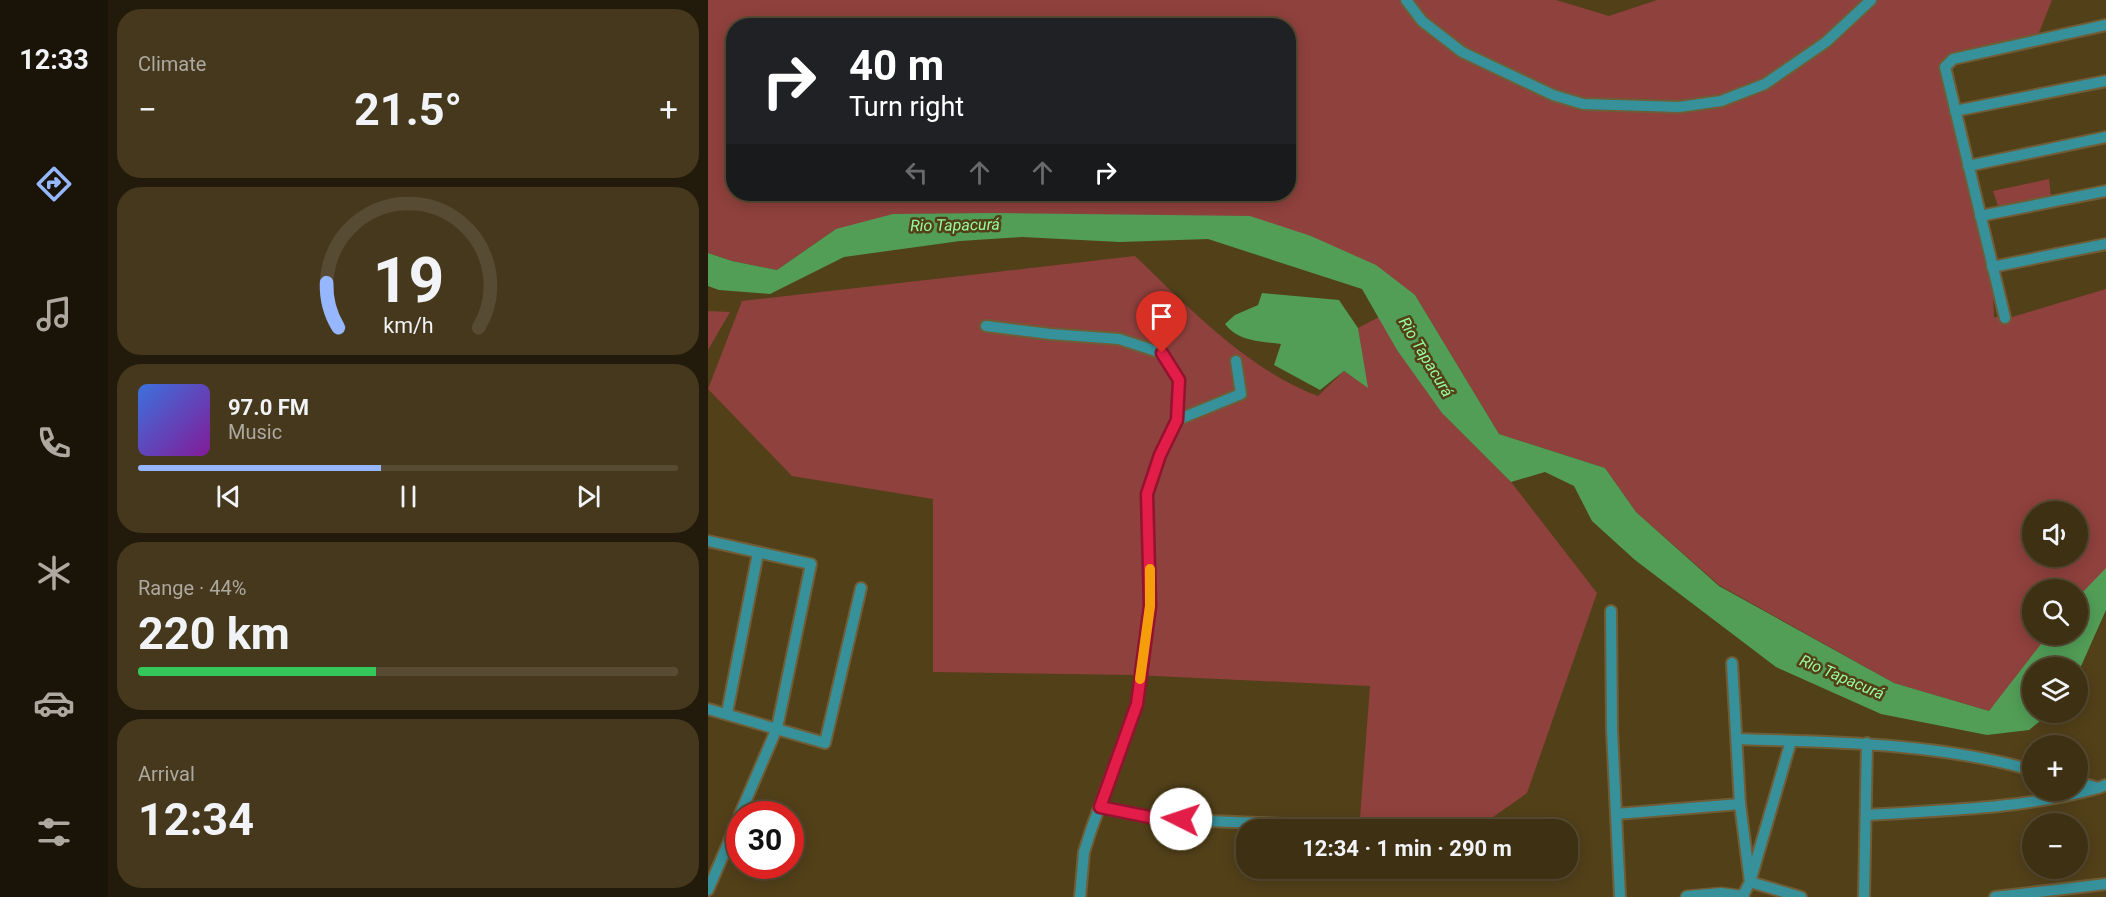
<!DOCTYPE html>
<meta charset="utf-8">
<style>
:root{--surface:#3e3013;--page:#45381c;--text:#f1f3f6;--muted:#ada9a0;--line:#574b33;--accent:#96b6fd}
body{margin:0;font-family:Roboto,sans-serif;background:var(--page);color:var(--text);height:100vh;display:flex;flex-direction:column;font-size:22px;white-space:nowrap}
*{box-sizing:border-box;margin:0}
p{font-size:20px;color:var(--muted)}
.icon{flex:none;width:33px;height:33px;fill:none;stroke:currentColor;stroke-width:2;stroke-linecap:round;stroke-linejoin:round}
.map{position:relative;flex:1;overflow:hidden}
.panel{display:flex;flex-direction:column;gap:9px;padding:9px;background:#221a0a;width:600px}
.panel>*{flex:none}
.hud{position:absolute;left:18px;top:18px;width:570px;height:183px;border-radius:24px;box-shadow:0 3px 15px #0003,0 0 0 2px var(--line);background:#202124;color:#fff;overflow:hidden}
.fabs{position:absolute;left:1314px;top:501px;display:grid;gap:12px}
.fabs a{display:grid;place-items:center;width:66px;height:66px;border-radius:50%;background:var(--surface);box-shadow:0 3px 15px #0003,0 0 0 2px var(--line);font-size:30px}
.speed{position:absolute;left:18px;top:801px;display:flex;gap:12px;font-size:30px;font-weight:700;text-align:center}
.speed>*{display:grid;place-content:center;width:78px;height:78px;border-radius:50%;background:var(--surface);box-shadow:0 3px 15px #0003,0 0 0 2px var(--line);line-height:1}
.speed .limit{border:9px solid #d22;background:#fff;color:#111}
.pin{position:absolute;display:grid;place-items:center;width:51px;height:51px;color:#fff;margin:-62px -26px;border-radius:50% 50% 50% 0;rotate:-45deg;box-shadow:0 0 6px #0007}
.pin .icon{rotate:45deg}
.me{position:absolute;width:66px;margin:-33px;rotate:274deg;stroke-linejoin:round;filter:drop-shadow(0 0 4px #0008)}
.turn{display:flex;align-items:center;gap:21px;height:126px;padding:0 24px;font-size:27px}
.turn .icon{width:78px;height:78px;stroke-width:2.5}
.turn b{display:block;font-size:42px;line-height:51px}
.lanes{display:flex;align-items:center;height:57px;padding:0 24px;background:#0003;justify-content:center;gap:30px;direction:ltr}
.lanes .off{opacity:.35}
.big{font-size:45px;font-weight:700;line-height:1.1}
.panel .widget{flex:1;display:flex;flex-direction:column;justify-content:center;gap:9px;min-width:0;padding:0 21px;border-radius:24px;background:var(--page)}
.panel .dial{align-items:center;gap:0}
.dial svg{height:156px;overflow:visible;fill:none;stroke:var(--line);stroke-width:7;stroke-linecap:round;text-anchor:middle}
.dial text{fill:var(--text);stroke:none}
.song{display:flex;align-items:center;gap:18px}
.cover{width:72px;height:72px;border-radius:9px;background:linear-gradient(135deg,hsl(220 70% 55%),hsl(290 70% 35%))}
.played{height:6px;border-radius:3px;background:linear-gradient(90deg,var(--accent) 45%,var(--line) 45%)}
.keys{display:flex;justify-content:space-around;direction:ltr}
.heat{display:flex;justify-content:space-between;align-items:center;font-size:33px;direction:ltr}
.charge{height:9px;border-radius:4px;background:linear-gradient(90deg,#34c759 44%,var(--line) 0)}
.trip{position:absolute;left:528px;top:819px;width:342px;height:60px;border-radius:24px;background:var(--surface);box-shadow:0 3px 15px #0003,0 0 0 2px var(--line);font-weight:700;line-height:60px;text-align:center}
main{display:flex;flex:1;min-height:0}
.tab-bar{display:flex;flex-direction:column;width:108px;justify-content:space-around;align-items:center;background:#191308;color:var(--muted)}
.tab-bar .icon{width:42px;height:42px}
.tab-bar .selected{color:var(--accent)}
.tab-bar b{font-size:27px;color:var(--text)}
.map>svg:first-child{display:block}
.green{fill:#8f413d;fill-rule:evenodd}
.water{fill:#529e57}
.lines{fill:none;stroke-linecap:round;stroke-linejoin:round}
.minor-casing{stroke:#6f5d37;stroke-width:14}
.tertiary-casing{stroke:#6f5d37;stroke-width:15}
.minor{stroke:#37919b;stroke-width:10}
.tertiary{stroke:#37919b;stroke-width:12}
.route-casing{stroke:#92132f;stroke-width:15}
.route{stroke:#e11d48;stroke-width:10}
.slow{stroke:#f59e0b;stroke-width:10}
.labels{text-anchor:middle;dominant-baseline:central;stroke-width:5;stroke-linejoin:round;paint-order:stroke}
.water-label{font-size:16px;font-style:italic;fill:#97fb9c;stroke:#524019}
</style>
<main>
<nav class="tab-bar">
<b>12:33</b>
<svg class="icon selected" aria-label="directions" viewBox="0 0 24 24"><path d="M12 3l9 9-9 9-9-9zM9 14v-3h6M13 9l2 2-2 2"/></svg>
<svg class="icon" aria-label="music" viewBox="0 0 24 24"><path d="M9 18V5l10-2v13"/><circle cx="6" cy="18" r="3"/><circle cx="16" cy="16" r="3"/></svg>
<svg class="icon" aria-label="phone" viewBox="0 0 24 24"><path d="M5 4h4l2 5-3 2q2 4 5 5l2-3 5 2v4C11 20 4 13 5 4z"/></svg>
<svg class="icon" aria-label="climate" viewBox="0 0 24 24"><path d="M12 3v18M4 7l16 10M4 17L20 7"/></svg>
<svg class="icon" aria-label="car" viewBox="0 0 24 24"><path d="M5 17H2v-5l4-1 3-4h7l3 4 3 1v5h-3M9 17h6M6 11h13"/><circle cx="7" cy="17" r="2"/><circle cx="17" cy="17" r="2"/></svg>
<svg class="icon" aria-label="filters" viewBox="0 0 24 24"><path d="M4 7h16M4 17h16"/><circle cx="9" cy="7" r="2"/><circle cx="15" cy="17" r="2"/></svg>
</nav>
<section class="panel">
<div class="widget"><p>Climate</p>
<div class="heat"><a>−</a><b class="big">21.5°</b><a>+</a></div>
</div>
<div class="widget dial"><svg viewBox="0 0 100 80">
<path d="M14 69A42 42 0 1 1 86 69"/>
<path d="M14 69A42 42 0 0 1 8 46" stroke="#96b6fd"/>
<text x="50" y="56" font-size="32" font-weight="700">19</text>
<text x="50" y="72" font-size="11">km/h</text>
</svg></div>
<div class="widget">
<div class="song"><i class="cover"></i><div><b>97.0 FM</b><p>Music</p></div></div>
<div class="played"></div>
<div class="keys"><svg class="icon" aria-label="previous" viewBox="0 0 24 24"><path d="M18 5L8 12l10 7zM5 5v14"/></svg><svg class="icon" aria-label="pause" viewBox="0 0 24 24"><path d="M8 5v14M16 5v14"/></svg><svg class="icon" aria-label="next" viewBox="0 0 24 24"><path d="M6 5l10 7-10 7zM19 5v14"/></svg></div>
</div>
<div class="widget"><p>Range · 44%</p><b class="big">220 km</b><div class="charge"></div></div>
<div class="widget"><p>Arrival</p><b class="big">12:34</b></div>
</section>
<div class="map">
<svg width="1398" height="897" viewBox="0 0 1398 897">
<rect width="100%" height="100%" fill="#524019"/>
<g class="green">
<path d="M0,0H848L901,16L949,0H1344L1330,35L1237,58L1233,67L1285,296L1286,317H1304L1398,289V575L1370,608V590H1324V634L1346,635L1281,711L1186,683L1011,585L928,512L897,468L791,434L707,295L603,236L128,229L69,270L24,261L0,253ZM26,26H580V194H26ZM1324,512H1370V556H1324Z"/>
<path d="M1341,179L1343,197L1291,209L1285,191Z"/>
<path d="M427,256C481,308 539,369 610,396L636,371L659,387L650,328L671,317L737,416L803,482L889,593L819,793L774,825V829H661L652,818L662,686L426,675L225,672V499L84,476L0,389L34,301Z"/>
<path d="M0,311L22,312L0,350Z"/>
</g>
<g class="water">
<path d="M284,213L542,216L603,236L668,265L707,295L791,434L897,468L928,512L1011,586L1186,683L1281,711L1340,635L1370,634V597L1398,568V610L1370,673V668H1324V712L1342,713L1321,730L1279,735L1173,714L1068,667L927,560L884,521L866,486L837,472L803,482L734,413L689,350L654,289L500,239L412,242L314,237L252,241L136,257L62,294L11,290L0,286V253L24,261L69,270L128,229L185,214Z"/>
<path d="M554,293L631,300L650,328L660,388L636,371L612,390L566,365L573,344C552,341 531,342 517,324L527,315L550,305Z"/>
</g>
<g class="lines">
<defs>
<g id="minor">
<path d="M698,0L714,21L754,52L845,95L875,104L971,107L1013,101L1057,84L1118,42L1163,0"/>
<path d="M1247,111L1398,81"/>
<path d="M1260,166L1398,137"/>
<path d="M1272,216L1398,191"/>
<path d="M1284,267L1398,244"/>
<path d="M1297,318L1237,67L1245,59L1398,25"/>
<path d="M278,326L342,334L411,339L454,353L471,380L469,420"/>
<path d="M0,541L103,564L69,728L32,814"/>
<path d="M903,611L904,730L912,897"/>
<path d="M1024,663L1032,804L1042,882L1034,897"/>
<path d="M0,709L117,743L153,588"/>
<path d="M19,713L50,553"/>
<path d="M1029,739C1128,742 1229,743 1324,770"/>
<path d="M1083,741L1042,882L1093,897"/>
<path d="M1370,782L1390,788L1398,785"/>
<path d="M392,807L451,819L678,828"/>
<path d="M908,814L1032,804"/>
<path d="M1159,815C1236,810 1315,809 1390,788"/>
<path d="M0,890L32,816"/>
<path d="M372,897L376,852L383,830L429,704L442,606L439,494L452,455L469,420L533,394L528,361"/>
<path d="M1156,897L1159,743"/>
<path d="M1287,897L1398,884"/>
</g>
<path id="tertiary" d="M979,897L1013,894L1035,897"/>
</defs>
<use href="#minor" class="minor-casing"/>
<use href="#tertiary" class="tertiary-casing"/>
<use href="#minor" class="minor"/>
<use href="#tertiary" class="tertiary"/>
</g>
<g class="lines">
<defs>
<path id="route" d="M454,353L471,380L469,420L452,455L439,494L442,606L429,704L392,807L451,819H473"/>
</defs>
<use href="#route" class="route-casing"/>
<use href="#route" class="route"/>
<path class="slow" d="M432,679L442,606V569"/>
</g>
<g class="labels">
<g class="water-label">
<text transform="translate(247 225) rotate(-1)">Rio Tapacurá</text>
<text transform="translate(718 357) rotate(59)">Rio Tapacurá</text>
<text transform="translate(1134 677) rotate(23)">Rio Tapacurá</text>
</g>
</g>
</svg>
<div class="fabs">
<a><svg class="icon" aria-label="sound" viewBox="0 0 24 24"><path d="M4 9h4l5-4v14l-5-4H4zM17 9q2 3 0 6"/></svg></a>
<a><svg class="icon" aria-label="search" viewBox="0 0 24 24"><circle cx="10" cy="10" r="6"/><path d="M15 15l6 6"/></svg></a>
<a><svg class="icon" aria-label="layers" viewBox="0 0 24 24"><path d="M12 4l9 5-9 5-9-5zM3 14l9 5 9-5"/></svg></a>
<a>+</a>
<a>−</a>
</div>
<div class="speed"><div class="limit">30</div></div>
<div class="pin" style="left:454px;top:353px;background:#d93025"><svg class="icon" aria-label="arrive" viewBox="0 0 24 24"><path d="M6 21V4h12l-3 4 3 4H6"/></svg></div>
<svg class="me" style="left:473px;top:819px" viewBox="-20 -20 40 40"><circle r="19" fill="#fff"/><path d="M0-13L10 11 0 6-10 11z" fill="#e11d48"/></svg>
<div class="trip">12:34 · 1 min · 290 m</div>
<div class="hud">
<div class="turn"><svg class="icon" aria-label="right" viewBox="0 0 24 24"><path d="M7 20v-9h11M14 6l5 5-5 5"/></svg><div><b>40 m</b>Turn right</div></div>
<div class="lanes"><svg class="icon off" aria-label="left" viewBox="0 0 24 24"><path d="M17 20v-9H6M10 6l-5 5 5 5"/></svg><svg class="icon off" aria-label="ahead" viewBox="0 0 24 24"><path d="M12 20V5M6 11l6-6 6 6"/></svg><svg class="icon off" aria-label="ahead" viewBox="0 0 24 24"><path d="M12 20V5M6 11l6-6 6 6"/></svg><svg class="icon" aria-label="right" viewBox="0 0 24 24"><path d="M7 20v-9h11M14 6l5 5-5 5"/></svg></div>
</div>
</div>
</main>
